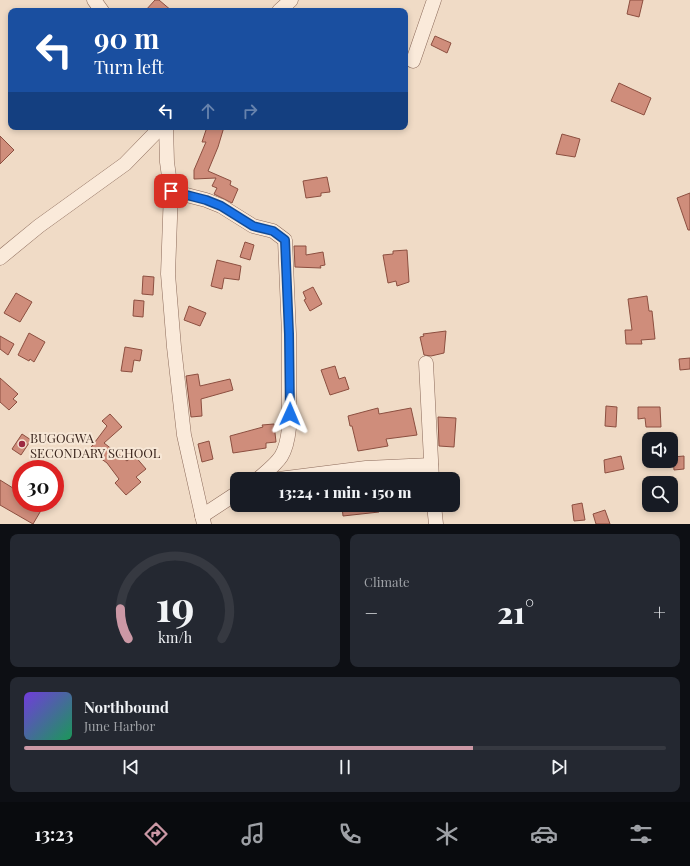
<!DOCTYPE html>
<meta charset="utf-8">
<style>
:root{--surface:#171b24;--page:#242831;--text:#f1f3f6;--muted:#9ea1a6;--line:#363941;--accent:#cb98a5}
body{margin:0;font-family:"Playfair Display",serif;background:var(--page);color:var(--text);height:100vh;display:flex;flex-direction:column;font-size:15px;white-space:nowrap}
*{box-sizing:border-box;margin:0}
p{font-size:13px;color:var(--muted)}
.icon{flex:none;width:22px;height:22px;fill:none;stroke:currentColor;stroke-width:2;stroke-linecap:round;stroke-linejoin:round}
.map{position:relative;height:524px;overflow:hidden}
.details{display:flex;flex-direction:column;gap:10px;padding:10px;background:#0d0f14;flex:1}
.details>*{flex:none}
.guide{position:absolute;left:8px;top:8px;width:400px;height:122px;border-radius:8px;box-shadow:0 2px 6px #0003;background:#1a4fa0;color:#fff;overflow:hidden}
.controls{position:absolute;left:642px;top:432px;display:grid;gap:8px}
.controls a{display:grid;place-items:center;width:36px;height:36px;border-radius:8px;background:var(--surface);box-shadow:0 2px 6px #0003;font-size:20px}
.speed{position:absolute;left:12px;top:460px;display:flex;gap:8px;font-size:20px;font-weight:700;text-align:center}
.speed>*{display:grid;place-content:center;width:52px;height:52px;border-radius:50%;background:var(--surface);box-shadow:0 2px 6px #0003;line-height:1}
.speed .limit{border:6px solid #d22;background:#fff;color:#111}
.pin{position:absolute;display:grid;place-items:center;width:34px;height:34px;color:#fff;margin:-17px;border-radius:8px;box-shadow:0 2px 6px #0006}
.me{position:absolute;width:44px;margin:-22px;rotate:1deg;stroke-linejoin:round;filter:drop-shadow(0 0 3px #0008)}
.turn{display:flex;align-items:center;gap:14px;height:84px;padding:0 20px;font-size:18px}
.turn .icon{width:52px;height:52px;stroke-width:2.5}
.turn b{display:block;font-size:28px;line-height:34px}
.lanes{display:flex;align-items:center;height:38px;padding:0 20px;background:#0003;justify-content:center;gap:20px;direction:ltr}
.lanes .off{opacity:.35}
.big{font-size:30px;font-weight:800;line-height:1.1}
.details .card{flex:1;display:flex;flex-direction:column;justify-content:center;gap:6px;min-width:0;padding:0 14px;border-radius:8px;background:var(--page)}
.details .dial{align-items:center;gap:0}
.dial svg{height:104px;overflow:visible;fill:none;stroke:var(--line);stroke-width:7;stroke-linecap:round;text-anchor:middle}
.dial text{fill:var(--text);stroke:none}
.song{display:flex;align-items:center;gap:12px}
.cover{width:48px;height:48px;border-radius:6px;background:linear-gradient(135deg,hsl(260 70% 55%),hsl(150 70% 35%))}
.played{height:4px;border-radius:2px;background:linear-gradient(90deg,var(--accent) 70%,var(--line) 70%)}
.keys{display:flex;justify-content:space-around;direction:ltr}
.heat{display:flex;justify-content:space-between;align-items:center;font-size:22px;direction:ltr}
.details .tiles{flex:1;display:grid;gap:10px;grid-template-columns:1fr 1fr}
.card:last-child{grid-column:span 2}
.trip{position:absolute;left:230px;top:472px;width:230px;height:40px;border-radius:8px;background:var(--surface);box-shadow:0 2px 6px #0003;font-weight:800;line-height:40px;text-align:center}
.tab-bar{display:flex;height:64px;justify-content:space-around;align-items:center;background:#090b0e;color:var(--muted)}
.tab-bar .icon{width:28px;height:28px}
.tab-bar .selected{color:var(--accent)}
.tab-bar b{font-size:18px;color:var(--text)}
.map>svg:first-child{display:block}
.building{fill:#cf8d7b;stroke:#8c4f40}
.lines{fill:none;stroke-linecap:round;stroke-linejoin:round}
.minor-casing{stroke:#8c6b5b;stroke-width:15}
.minor{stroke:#faeada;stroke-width:14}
.route-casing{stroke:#114b97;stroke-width:10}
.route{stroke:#1a73e8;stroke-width:7}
.poi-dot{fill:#9d2942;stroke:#f7e7d6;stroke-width:1.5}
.labels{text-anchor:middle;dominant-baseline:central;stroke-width:4;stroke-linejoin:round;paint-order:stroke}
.poi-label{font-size:13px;fill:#3c271f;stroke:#f7e7d6;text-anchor:start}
</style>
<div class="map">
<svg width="690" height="524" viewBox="0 0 690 524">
<rect width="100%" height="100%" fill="#f0dbc6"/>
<g class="building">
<path d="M155,0H159L172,11H145Z"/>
<path d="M630,0H643L639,17L627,14Z"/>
<path d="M435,36L451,43L447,53L431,45Z"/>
<path d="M619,83L651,98L644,115L611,101Z"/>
<path d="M207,127H224L218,147L208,171L231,181L230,185L238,189L232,203L214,194L217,188L212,186L216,178L194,179V170L206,142H202Z"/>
<path d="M562,134L580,139L575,157L556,154Z"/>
<path d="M0,136L14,150L0,164Z"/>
<path d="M327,177L330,192L321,193V196L306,198L303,181Z"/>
<path d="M690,193V230H688L677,198Z"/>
<path d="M245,242L254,245L250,260L240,257Z"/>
<path d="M294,246H306V255L323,252L325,265L320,266L321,268L295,267Z"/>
<path d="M407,250L409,282L397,286L396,281L388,283L383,255L393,254V251Z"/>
<path d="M217,260L241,266L239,280L224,278L222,289L211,286Z"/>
<path d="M143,276L154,277L153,295L142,294Z"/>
<path d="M313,287L322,304L310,311L304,300L306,299L303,292Z"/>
<path d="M16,293L32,302L20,322L4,313Z"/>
<path d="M647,296L649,311H652L655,339L641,340L642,344H626L625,330H632L628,299Z"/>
<path d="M134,300L144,301L143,317L133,316Z"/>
<path d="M189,306L206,313L200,326L184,320Z"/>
<path d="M446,331L444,353L431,356L424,355L420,337L424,336L423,334Z"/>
<path d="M29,333L45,342L34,362L30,359L29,361L18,355Z"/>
<path d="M0,336L14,344L8,355L0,349Z"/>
<path d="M125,347L142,350L140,361L134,360L132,372L121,371Z"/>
<path d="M690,358V369L680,370L679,359Z"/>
<path d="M335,366L339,379L345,377L349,389L330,395L321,370Z"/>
<path d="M198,374L200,386L230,379L233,390L201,399L202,416L191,417L186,376Z"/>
<path d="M0,378L18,394L13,399L17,402L9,410L0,402Z"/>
<path d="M606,406L617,407L616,427L605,426Z"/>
<path d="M638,407H660L661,427H646L645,418L638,419Z"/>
<path d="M378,408L379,414L411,408L417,435L386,439L388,446L358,451L352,426H350L348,416Z"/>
<path d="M110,414L122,427L104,443L127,461L134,455L146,469L136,477L141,482L126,495L115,483L119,479L107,463L89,450L107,426L102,421Z"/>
<path d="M438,417L456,418L454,447L439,446Z"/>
<path d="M274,424L276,442L266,443V448L233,453L230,436L263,427L262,425Z"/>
<path d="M22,434L31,440L21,455L12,449Z"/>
<path d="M209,441L213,459L202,462L198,444Z"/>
<path d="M621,456L624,469L605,473L604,460Z"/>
<path d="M684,456V469L674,470L673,457Z"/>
<path d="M0,480L21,493V503H37L43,507L33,524L0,505Z"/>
<path d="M582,503L585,520L574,521L572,505Z"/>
<path d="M379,505V512L343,516L342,506Z"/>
<path d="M605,510L610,524H596L593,514Z"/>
</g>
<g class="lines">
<defs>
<g id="minor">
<path d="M94,0L102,11"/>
<path d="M279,11L291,0"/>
<path d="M413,61L434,0"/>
<path d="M166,127L167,162L171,191L168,274L174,347L184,435L204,524"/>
<path d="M171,191L206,200L221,206L253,226L273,231L285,240L289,334V428C286,457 279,461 258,479"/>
<path d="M0,258L39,226L125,164L161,127"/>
<path d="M426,363L432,479"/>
<path d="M279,479L366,468L431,465"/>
<path d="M434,505L436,524"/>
<path d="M202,516L237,493"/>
</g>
</defs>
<use href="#minor" class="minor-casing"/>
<use href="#minor" class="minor"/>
</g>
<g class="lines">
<defs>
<path id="route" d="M171,191L206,200L221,206L253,226L273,231L285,240L289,334L290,414"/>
</defs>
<use href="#route" class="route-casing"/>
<use href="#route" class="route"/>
</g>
<circle class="poi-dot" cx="22" cy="444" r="4"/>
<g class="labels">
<g class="poi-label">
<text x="30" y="437">BUGOGWA<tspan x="30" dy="15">SECONDARY SCHOOL</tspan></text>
</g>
</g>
</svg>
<div class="controls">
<a><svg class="icon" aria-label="sound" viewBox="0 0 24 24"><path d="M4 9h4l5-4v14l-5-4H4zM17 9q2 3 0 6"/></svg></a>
<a><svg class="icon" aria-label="search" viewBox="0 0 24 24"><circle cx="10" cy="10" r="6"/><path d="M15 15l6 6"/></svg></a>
</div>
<div class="speed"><div class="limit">30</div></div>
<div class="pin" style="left:171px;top:191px;background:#d93025"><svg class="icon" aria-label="arrive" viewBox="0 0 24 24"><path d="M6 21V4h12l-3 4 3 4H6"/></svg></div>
<svg class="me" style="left:290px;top:414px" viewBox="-20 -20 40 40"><path d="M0-17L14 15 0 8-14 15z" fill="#1a73e8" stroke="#fff" stroke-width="4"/></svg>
<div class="trip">13:24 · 1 min · 150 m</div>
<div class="guide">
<div class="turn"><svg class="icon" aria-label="left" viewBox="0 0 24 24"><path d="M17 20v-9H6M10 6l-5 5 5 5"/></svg><div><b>90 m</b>Turn left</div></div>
<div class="lanes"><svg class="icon" aria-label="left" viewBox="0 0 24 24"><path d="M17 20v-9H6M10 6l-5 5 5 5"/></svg><svg class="icon off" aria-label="ahead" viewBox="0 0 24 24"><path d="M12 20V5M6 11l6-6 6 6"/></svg><svg class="icon off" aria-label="right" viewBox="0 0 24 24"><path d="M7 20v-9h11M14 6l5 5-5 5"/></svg></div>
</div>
</div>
<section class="details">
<div class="tiles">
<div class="card dial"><svg viewBox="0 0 100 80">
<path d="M14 69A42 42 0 1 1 86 69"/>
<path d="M14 69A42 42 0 0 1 8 46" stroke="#cb98a5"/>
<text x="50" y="56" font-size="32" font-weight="700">19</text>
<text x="50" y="72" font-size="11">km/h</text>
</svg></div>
<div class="card"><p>Climate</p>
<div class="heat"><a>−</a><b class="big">21°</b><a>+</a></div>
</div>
<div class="card">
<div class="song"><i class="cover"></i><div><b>Northbound</b><p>June Harbor</p></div></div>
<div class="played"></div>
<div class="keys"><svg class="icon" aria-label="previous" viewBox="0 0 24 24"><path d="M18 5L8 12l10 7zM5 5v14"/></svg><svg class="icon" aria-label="pause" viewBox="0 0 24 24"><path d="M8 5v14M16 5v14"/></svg><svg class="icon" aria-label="next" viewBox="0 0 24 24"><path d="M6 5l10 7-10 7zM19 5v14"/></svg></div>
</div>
</div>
</section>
<nav class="tab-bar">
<b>13:23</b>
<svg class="icon selected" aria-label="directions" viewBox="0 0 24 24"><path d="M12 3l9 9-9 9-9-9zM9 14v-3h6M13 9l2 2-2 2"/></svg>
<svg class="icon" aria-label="music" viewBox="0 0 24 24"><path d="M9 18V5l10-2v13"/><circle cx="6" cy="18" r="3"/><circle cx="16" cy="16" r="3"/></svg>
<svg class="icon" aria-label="phone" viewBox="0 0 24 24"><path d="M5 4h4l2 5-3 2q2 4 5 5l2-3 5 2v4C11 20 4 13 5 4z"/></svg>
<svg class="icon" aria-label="climate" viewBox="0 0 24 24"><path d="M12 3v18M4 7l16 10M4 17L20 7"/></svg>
<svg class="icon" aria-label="car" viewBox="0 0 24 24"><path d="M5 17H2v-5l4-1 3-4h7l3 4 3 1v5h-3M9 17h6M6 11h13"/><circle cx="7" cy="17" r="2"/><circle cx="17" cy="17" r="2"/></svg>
<svg class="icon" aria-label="filters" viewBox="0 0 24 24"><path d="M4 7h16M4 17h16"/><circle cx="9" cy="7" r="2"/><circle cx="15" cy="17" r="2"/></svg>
</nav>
